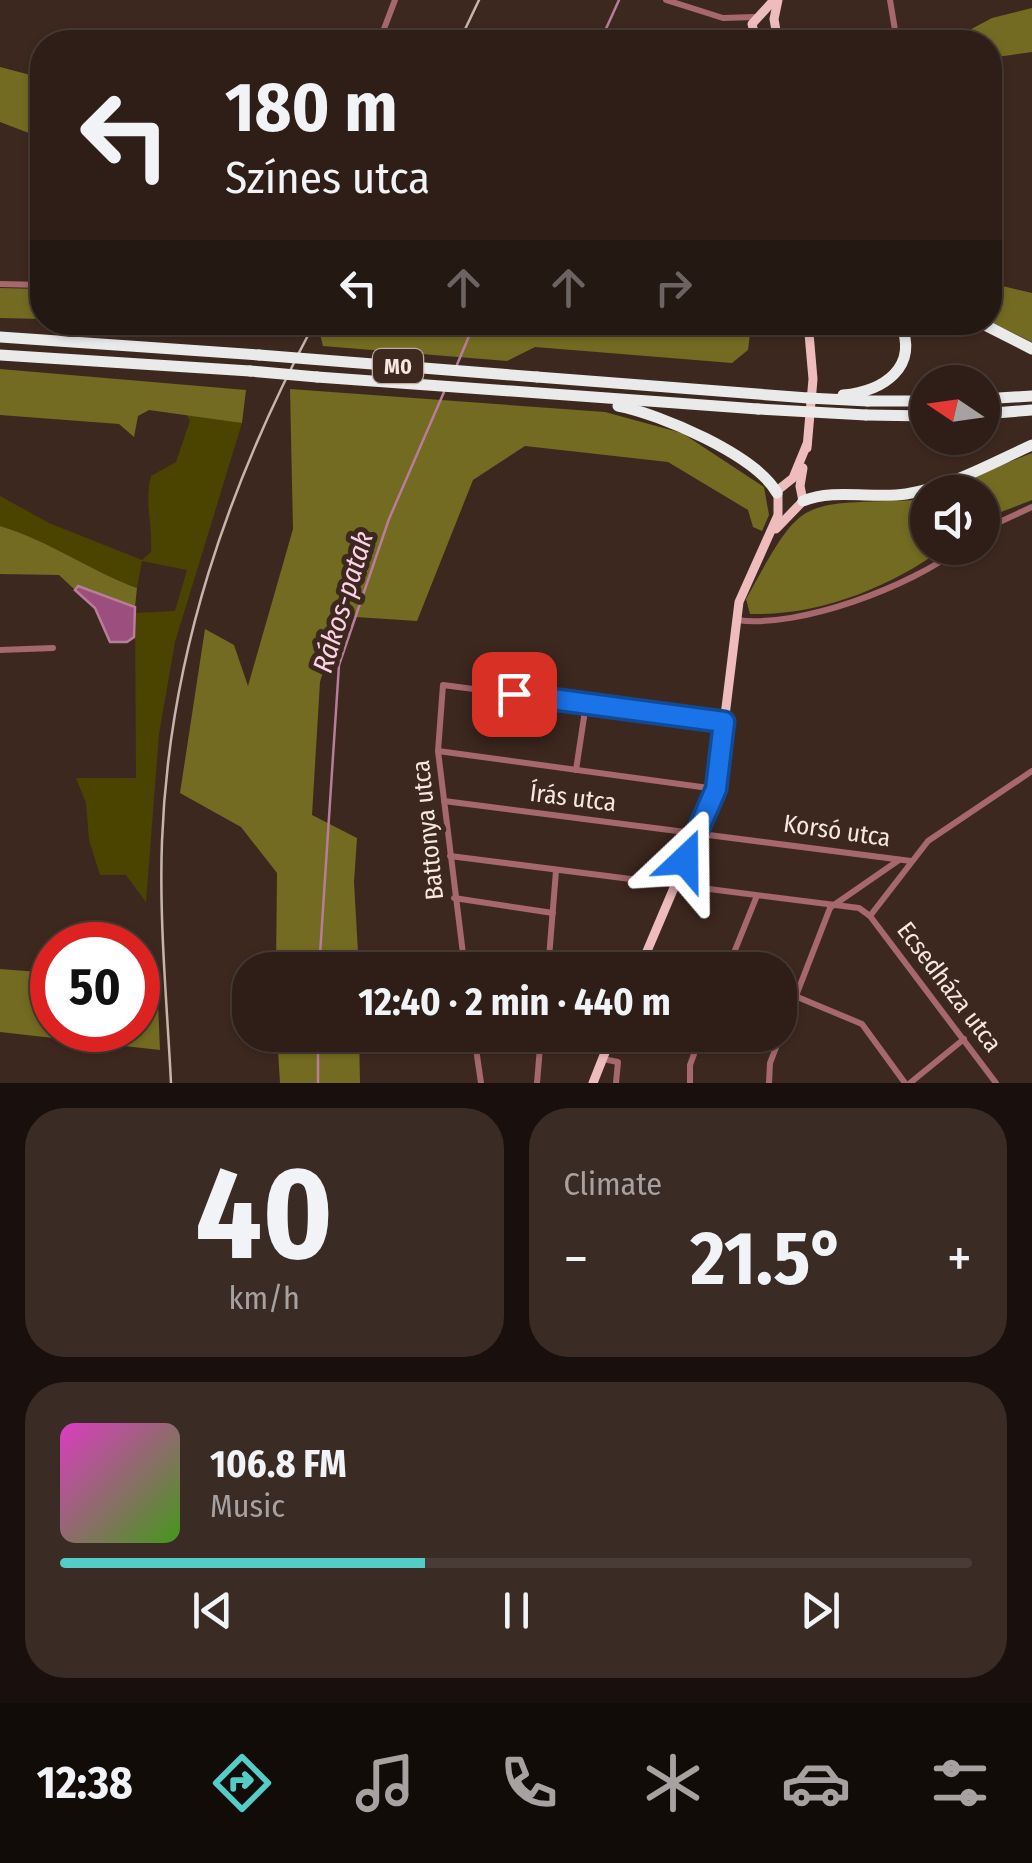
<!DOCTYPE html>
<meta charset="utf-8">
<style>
:root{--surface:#2e1e17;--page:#3a2b24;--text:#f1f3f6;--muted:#a7a2a1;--line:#493c36;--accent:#54cdc8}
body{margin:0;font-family:"Fira Sans Condensed",sans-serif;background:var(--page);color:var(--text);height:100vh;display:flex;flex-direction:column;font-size:38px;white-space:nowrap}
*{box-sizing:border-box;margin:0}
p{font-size:32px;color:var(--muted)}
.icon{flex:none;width:55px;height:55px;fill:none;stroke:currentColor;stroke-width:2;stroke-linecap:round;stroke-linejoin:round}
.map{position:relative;height:1083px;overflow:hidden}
.side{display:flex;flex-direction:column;gap:25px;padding:25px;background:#19100d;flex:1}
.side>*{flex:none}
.guide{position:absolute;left:30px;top:30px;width:972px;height:305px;border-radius:40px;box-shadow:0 2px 8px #0004,0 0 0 2px var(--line);background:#2e1e17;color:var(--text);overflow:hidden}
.needle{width:65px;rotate:283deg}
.controls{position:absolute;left:910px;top:365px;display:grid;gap:20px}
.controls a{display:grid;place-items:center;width:90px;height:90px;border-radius:50%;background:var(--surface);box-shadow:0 2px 8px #0004,0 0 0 2px var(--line);font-size:50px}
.speed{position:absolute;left:30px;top:922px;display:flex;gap:20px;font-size:50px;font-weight:700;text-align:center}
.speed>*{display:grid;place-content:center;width:130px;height:130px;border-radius:50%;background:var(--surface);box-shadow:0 2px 8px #0004,0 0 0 2px var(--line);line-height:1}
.speed .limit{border:15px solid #d22;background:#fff;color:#111}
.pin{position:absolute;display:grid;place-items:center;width:85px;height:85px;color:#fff;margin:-42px;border-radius:20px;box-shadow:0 5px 15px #0006}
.me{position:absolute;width:110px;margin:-55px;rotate:23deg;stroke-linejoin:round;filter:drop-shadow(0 0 8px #0008)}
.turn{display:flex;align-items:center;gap:35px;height:210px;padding:0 30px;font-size:45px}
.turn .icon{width:130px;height:130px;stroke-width:2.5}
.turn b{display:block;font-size:70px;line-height:85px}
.lanes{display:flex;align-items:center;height:95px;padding:0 30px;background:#0003;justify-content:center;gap:50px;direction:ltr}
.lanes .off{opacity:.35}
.big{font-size:75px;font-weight:700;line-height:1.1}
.side .widget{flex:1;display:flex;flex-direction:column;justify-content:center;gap:15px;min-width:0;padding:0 35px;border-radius:40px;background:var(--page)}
.side .dial{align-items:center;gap:0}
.dial b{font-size:130px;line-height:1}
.song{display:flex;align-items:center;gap:30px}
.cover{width:120px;height:120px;border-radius:15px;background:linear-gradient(135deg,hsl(310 70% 55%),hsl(100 70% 35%))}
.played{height:10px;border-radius:5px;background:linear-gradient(90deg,var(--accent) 40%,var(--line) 40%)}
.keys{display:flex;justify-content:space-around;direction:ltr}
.heat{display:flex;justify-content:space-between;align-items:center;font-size:55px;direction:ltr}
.side .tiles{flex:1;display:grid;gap:25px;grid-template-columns:1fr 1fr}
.widget:last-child{grid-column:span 2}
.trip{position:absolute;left:232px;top:952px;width:565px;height:100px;border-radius:40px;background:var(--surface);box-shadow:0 2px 8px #0004,0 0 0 2px var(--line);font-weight:700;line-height:100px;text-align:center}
.tab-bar{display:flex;height:160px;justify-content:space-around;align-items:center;background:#120c09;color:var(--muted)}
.tab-bar .icon{width:70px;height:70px}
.tab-bar .current{color:var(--accent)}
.tab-bar b{font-size:45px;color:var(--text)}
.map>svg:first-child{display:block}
.green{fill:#4b4401}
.forest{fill:#736b21}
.water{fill:#9c4f7c;stroke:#b77d9a;stroke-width:2.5}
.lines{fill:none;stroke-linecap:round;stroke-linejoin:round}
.stream{stroke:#b77d9a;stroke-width:2.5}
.minor{stroke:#a6686d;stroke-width:6}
.major{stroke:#efbcbe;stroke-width:9}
.highway{stroke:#eaeaea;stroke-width:11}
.rail{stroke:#c6b5ae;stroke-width:2.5}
.highway-bridge{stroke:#eaeaea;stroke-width:11}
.route-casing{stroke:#114b97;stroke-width:25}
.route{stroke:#1a73e8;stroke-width:18}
.labels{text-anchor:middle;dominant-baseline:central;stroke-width:10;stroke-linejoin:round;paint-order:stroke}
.shield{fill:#3d281f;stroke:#beaea7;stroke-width:2.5}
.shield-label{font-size:22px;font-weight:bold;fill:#f6e7e1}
.street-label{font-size:25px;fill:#f6e7e1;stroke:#3d281f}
.water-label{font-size:28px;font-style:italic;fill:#fed1e8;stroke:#3d281f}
</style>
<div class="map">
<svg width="1032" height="1083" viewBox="0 0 1032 1083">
<rect width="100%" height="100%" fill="#3d281f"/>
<path class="green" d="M185,412L242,423L175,642L159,734L146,902L126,875H100L89,840L86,803L76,778H136L135,613L175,611L187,570L142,561L137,588C90,571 50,541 0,526V496L49,523L142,560L151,552C153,526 144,501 151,476L176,462L190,421Z"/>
<g class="forest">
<path d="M1032,8V52L990,58V42H947L992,18Z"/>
<path d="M0,67L42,78V138L0,122Z"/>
<path d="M990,283L1032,293V342L990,322Z"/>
<path d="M0,288L42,289V319L0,318Z"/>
<path d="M323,323L403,329L405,322H658L731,329L734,322L751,326L748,350L732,363L535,347L507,361L323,346L319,330Z"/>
<path d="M0,369L246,390L242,423L149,410L138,416L134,437L119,424L0,415Z"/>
<path d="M290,389L605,412L682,433L764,487L769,515L762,531L753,527L748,510L668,462L525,446L473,480L417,621L340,616L320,682L312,815L357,838L354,882L359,970H276L277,873L241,827L180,793L205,629L234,645L248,686L293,529Z"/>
<path d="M1032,453V500L983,519L982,492H934Z"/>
<path d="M927,495L928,548H944C889,588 818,616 750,614L746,599C804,494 797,505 915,500Z"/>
<path d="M0,526C50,541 90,571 137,588L135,607L78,586L75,590L59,575L0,574Z"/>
<path d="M0,969L52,973V1030H138V979L157,980L160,1050L0,1032Z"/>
<path d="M277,1035H359L360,1083H280Z"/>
</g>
<path class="water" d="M78,586L135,607L134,637L127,642H110L95,608L75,590Z"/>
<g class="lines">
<g class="stream">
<path d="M600,42L619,0"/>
<path d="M456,367L475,322"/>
<path d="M319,970L339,665L389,519L444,392"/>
<path d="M318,1035V1083"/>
</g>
<g class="minor">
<path d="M666,0L723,18L755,17"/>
<path d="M890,0L897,42"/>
<path d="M379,42L395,0"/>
<path d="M0,284L42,285"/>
<path d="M982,530L1032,507"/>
<path d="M737,620C798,629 912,586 960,548"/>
<path d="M0,650L53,648"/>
<path d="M438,751L716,789"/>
<path d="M576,770L586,704"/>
<path d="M444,801L911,861"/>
<path d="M450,856L859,908L870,916L996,1083"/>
<path d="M454,898L553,913"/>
<path d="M831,907L899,860"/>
<path d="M870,916L928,841L1032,771"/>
<path d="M465,970L438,751L443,685L725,722"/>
<path d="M548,970L556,871"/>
<path d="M727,970L756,898"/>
<path d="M795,996L862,1024L905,1083"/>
<path d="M474,1035L481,1083"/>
<path d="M603,1059L618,1062L616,1083"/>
<path d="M537,1083L541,1035"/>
<path d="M690,1083V1065L701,1035"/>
<path d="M769,1083L770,1063L830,908"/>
<path d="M910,1083L964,1039"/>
</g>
<g class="major">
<path d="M778,0L774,19L778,42"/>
<path d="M771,42L755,36L752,24L774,0"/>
<path d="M807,448L813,379L808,322"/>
<path d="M776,529L803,501L800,486L803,468"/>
<path d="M639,970L716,789L739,602L778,515V490L793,478L807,444"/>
<path d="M593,1083L612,1035"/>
</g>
<g class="highway">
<path d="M979,322L1032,349"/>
<path d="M0,337L259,355"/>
<path d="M0,355L250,371"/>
<path d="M317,377L758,409"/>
<path d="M537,377L808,398"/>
<path d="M843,395C883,391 920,368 900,322"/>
<path d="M982,399L1032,396"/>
<path d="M868,401H928"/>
<path d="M618,406C660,414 756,455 777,493"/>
<path d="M982,414L1032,410"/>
<path d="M866,415L928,416"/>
<path d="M803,501C833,488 874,499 906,494C950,487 992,463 1032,445"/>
</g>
<g class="rail">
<path d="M459,42L479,0"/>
<path d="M171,1083C167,1003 159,921 162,841C169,655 228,485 315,322"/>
</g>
<g class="highway-bridge">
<path d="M259,355L537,377"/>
<path d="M250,371L317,377"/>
<path d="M808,398L868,401"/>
<path d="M758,409L866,415"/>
</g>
</g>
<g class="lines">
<defs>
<path id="route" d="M514,694L724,722L716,789L685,860"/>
</defs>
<use href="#route" class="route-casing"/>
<use href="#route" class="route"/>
</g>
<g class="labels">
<rect class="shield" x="373" y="349" width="50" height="34" rx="8"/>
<g class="shield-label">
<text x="398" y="366">M0</text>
</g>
<g class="street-label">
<text transform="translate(573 798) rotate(7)">Írás utca</text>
<text transform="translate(428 830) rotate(-96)">Battonya utca</text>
<text transform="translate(837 831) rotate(8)">Korsó utca</text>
<text transform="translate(949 987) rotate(53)">Ecsedháza utca</text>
</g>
<g class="water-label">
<text transform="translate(343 602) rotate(-73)">Rákos-patak</text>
</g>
</g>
</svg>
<div class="controls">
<a><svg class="needle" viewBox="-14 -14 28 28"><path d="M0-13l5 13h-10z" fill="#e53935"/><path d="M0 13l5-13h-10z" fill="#a7a2a1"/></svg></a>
<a><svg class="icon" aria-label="sound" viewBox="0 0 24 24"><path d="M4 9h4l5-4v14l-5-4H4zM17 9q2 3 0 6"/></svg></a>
</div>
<div class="speed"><div class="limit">50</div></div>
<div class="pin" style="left:514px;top:694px;background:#d93025"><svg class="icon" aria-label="arrive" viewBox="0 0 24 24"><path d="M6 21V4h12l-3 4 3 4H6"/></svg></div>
<svg class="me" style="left:685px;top:860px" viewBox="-20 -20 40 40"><path d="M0-17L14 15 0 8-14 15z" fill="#1a73e8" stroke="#fff" stroke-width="4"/></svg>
<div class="trip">12:40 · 2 min · 440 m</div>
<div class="guide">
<div class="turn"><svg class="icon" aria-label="left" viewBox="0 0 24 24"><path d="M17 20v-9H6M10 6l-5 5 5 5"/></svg><div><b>180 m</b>Színes utca</div></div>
<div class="lanes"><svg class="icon" aria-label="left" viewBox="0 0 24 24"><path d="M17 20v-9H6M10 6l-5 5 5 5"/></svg><svg class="icon off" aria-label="ahead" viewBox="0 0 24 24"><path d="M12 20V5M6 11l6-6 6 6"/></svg><svg class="icon off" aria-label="ahead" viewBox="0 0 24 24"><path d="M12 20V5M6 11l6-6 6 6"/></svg><svg class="icon off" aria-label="right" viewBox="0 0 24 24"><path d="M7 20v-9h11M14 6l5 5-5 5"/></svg></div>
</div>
</div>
<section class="side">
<div class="tiles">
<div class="widget dial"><b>40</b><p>km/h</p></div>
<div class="widget"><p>Climate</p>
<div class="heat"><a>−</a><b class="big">21.5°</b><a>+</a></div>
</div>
<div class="widget">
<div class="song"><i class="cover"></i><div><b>106.8 FM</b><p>Music</p></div></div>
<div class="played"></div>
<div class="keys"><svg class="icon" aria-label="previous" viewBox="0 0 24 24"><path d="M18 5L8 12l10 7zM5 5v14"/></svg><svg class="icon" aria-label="pause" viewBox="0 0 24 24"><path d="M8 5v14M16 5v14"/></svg><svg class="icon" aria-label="next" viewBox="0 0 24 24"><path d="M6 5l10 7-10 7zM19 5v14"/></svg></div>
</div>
</div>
</section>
<nav class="tab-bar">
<b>12:38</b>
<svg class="icon current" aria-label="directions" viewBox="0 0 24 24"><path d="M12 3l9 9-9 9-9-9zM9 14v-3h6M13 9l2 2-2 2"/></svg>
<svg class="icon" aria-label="music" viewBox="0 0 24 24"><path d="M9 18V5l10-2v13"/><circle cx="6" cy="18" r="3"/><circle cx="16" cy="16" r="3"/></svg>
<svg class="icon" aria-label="phone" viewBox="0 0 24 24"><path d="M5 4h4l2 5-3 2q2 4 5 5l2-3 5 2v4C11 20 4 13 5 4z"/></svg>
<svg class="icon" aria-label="climate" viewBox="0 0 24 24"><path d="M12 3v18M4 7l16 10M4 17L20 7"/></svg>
<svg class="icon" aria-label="car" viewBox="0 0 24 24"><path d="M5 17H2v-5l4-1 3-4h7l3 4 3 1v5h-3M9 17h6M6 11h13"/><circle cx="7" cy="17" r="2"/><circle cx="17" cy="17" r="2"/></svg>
<svg class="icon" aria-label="filters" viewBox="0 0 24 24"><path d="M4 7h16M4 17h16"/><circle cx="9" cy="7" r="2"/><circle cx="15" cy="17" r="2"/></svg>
</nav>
